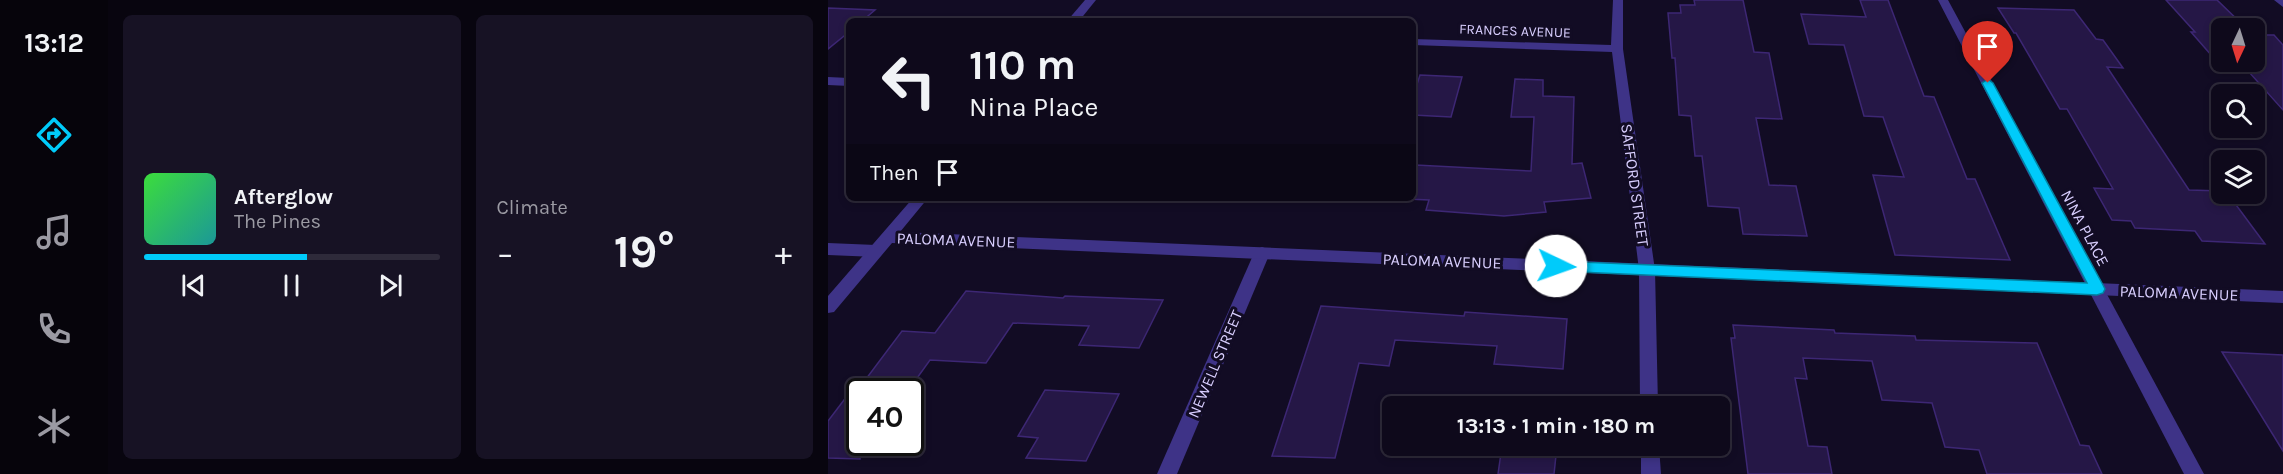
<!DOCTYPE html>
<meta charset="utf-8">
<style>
:root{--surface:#0e091b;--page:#171224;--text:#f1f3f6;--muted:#9b9aa3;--line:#2e2a3a;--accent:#00cbfa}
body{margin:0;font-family:Karla,sans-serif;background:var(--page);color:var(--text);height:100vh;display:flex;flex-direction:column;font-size:22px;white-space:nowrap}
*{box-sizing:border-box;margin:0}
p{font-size:20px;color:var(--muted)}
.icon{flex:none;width:33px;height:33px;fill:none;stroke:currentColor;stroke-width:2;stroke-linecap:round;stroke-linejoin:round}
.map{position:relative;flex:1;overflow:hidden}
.drawer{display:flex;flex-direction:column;gap:15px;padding:15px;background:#08050f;width:720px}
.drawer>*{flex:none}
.hud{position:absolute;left:18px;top:18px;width:570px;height:183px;border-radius:9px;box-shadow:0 3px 9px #0003,0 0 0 2px var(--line);background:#0e091b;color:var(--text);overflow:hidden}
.needle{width:39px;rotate:184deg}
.tools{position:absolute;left:1383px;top:18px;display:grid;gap:12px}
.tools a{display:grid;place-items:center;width:54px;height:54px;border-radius:9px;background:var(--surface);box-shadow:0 3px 9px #0003,0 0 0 2px var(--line);font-size:30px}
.speed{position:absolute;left:18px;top:378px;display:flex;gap:12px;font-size:30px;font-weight:700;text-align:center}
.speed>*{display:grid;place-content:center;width:78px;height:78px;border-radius:50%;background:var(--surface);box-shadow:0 3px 9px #0003,0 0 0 2px var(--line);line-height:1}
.speed .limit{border:3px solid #111;border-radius:9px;background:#fff;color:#111}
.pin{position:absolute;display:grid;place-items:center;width:51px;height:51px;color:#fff;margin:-62px -26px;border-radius:50% 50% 50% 0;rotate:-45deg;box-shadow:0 0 6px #0007}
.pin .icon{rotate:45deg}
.me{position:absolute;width:66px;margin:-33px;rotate:93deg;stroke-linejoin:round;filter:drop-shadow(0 0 4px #0008)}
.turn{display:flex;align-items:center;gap:21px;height:126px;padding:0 24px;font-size:27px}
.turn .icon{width:78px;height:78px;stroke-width:2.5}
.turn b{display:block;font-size:42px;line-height:51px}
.then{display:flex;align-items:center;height:57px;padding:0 24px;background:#0003;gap:12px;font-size:22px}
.big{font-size:45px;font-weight:700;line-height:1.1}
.drawer .tile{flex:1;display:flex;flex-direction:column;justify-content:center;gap:9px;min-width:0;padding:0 21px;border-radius:9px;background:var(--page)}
.song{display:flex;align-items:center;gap:18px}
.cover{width:72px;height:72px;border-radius:9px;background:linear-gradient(135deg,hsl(120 70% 55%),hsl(180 70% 35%))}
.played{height:6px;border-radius:3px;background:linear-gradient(90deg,var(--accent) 55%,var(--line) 55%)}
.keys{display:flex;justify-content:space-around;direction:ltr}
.heat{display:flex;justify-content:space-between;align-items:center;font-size:33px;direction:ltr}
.drawer .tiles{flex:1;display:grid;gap:15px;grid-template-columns:repeat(2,1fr)}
.trip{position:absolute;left:554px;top:396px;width:348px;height:60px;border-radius:9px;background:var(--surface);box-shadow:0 3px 9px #0003,0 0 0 2px var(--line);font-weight:700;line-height:60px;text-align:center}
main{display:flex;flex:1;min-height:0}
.menu{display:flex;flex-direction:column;width:108px;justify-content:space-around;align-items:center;background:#06040b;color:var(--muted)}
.menu .icon{width:42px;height:42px}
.menu .current{color:var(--accent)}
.menu b{font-size:27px;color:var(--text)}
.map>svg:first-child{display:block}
.building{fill:#251746;stroke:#3d2774;stroke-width:1.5}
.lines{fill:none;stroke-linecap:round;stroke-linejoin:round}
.service{fill:#3e3387;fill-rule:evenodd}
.minor{fill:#3e3387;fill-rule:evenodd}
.tertiary{fill:#3e3387;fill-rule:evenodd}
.route{fill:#00cbfa;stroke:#0084a2;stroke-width:1.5}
.labels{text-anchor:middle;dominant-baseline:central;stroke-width:6;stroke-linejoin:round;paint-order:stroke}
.far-street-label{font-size:14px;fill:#d9cfff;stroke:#120c24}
.street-label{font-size:16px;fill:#d9cfff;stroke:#120c24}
</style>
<main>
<nav class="menu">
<b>13:12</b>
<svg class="icon current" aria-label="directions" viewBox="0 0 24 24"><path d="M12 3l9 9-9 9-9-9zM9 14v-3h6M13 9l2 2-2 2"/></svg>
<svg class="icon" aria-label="music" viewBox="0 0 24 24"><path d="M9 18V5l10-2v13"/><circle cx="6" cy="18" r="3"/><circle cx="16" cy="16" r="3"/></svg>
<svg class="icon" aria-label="phone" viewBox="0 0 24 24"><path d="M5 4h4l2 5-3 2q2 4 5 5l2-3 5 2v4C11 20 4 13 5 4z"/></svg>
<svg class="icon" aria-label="climate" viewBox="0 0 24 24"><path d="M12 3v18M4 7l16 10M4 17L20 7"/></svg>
</nav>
<section class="drawer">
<div class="tiles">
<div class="tile">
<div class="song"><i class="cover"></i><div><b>Afterglow</b><p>The Pines</p></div></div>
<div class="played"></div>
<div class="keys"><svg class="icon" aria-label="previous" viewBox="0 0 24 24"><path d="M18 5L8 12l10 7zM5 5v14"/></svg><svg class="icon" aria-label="pause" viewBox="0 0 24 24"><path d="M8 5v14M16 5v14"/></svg><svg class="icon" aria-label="next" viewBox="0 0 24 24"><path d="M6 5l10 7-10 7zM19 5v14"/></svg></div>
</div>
<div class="tile"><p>Climate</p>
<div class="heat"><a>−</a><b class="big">19°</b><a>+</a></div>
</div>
</div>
</section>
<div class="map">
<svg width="1455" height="474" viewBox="0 0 1455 474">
<rect width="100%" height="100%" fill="#120c24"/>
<g class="building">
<path d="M866,0H915L926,52L941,53L954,119L928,118L941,185L968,186L979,236L915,234L911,208L880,206L874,156H867L863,116L851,115L847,58H844L840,13H853L852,5H867Z"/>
<path d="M1032,0H1060L1096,96L1106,97L1139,179H1147L1182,260L1067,255L1045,175L1076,177L1055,117L1036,116L1016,45L981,44L973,14L1038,17Z"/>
<path d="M1338,0H1389L1418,28H1394V57L1384,56L1363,32H1367Z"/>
<path d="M0,8L47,10L34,21H21V32L0,49Z"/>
<path d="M1170,8L1246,10L1268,39L1275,40L1295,68L1279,67L1361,190L1394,191V194H1400L1437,244L1374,241L1367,231L1307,228L1303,221L1284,220L1266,188L1285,189L1239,109H1232L1188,33H1186Z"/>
<path d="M1426,35H1446L1455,45V110L1412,62H1426Z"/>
<path d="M592,75L634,77L623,117L585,115V97Z"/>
<path d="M687,79L715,80V96L746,97L744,164L754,163L763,198L716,202L718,212L676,216L598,210L601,200L579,199L585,198V177L588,165L703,171L706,117H683Z"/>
<path d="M138,291L235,298L237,296L335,300L311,348L251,345L261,326L185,323L158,363L102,360L79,392H32V459L0,458V421L32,379V387L74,331L107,333Z"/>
<path d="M493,306L636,316L637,312L739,319L735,369L666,364L669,346L567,340L561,366L531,363L507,458L444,456Z"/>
<path d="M905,325L1006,330L1007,333L1087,336L1088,340L1209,343L1252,445L1261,446L1274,474H1159L1151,450L1117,447L1104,403L1054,400L1044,361L975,358L979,379L967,378L980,446L999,447L1004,474H920L903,338H907Z"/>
<path d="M1394,352L1455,355V451Z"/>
<path d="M217,390L291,394L258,461L198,458L210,438L190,436Z"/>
<path d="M674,446H729L726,474H670Z"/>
</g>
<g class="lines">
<path class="service" d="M0,243L48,245L53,247L56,251L53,255L48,257L0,255Z"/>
<g class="minor">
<path d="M785,0H795V49L827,270L830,406H812L811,270L784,52L585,45V39L783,45Z"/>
<path d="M1110,0H1120L1376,474H1356Z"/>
<path d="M1446,0H1455V7Z"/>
<path d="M0,77L21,78V86L0,85Z"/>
<path d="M434,247L439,249L442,253L349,474H329L426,253L429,249Z"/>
<path d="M813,446H831L833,474H813Z"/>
</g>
<g class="tertiary">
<path d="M257,0H268L251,21H239Z"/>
<path d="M85,198H100L72,232L1455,291V303L64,243L6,312L0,313V296Z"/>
</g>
</g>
<path class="route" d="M1160,79L1165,83L1275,285L1277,289L1275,293L1269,295L728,271L721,266L728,261L1259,283L1154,83Z"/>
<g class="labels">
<g class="far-street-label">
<text transform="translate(687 31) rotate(2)">FRANCES AVENUE</text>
</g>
<g class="street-label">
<text transform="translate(807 185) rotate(82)">SAFFORD STREET</text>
<text transform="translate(1257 228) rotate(62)">NINA PLACE</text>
<text transform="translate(128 240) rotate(2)">PALOMA AVENUE</text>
<text transform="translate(614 261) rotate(2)">PALOMA AVENUE</text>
<text transform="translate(1351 293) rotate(2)">PALOMA AVENUE</text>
<text transform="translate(387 364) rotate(-67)">NEWELL STREET</text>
</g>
</g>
</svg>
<div class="tools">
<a><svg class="needle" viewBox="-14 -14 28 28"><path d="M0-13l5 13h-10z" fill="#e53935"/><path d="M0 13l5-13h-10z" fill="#9b9aa3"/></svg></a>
<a><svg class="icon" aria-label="search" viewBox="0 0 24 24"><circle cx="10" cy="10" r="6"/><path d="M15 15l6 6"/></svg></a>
<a><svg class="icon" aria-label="layers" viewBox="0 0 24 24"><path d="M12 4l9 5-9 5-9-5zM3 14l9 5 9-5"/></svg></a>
</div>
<div class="speed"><div class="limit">40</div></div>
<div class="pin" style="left:1160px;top:83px;background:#d93025"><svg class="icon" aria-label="arrive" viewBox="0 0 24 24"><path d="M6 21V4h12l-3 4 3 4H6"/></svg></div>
<svg class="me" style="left:728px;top:266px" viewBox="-20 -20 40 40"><circle r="19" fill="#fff"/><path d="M0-13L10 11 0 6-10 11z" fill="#00cbfa"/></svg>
<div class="trip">13:13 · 1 min · 180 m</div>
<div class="hud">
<div class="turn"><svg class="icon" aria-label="left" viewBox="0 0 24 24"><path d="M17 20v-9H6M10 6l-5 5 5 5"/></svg><div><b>110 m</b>Nina Place</div></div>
<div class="then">Then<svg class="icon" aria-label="arrive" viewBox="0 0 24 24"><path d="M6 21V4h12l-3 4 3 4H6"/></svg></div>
</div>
</div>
</main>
